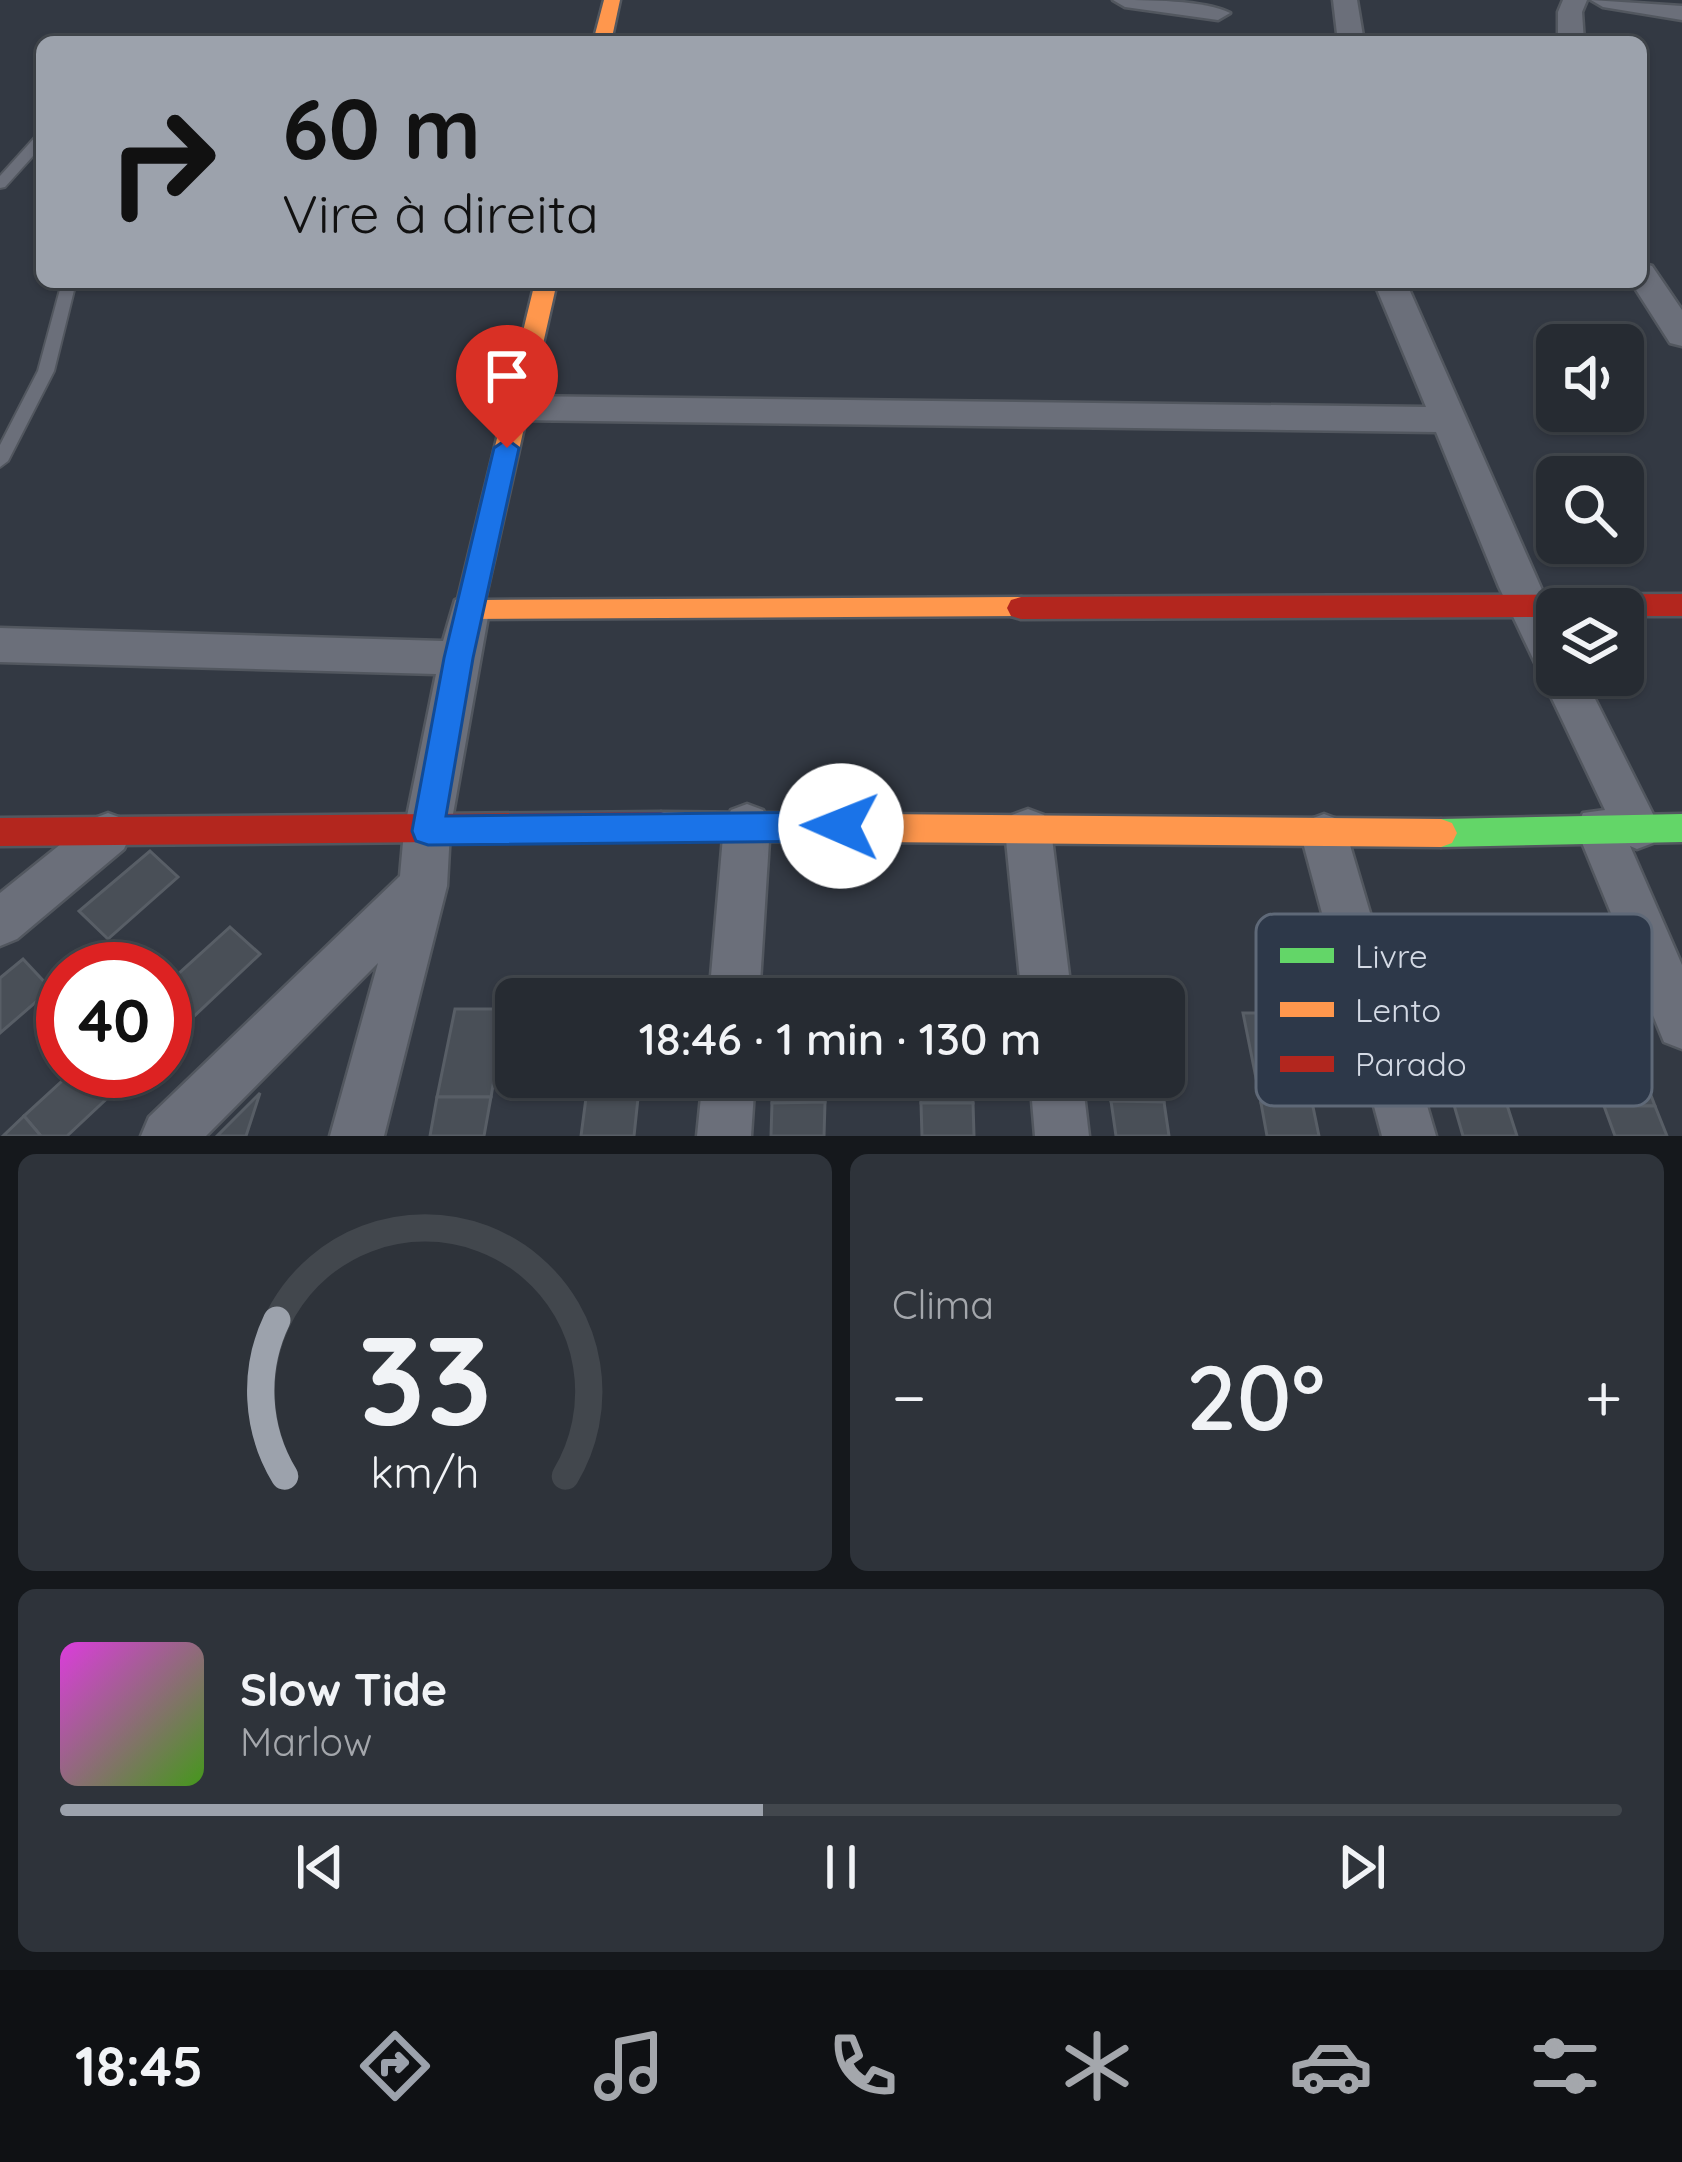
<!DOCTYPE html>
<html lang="pt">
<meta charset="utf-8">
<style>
:root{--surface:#262b32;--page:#2e333a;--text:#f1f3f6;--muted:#a4a7ac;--line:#42474d;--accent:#9ca2ac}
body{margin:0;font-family:Quicksand,sans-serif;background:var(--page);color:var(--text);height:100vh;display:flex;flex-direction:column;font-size:45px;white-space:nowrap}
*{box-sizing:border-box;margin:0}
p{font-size:39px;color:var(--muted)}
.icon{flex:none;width:66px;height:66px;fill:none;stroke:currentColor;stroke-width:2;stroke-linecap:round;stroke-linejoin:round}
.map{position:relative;height:1136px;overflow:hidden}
.sheet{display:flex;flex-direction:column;gap:18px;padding:18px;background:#15181c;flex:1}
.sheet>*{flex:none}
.top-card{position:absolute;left:36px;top:36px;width:1611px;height:252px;border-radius:18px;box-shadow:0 3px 9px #0004,0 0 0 3px var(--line);background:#9ca2ac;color:#111;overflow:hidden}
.fabs{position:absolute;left:1536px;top:324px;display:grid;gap:24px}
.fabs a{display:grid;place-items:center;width:108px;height:108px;border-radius:18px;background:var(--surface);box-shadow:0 3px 9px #0004,0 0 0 3px var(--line);font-size:60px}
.speed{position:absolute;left:36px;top:942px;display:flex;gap:24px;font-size:60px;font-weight:700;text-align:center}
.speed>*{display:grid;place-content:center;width:156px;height:156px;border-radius:50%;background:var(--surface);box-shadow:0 3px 9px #0004,0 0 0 3px var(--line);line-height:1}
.speed .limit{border:18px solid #d22;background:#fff;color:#111}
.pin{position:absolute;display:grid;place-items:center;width:102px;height:102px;color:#fff;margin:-123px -51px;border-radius:50% 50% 50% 0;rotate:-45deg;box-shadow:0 0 12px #0007}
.pin .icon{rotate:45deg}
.me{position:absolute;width:132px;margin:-66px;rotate:271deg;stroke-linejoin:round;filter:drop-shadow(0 0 9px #0008)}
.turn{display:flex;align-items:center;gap:42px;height:252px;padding:0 48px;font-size:54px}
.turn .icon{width:156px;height:156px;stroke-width:2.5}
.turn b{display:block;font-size:84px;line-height:102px}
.big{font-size:90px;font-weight:600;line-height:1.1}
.sheet .tile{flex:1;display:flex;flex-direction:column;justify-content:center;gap:18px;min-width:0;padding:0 42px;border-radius:18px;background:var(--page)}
.sheet .dial{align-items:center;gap:0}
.dial svg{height:312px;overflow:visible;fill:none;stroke:var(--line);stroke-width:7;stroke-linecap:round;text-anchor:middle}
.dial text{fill:var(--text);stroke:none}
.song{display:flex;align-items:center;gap:36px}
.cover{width:144px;height:144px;border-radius:18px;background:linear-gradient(135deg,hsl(300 70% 55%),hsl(100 70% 35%))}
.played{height:12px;border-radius:6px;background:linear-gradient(90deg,var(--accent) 45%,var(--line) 45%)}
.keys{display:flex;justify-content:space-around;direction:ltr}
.heat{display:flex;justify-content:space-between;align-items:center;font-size:66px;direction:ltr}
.sheet .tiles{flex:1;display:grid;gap:18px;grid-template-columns:1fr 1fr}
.tile:last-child{grid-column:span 2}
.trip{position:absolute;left:495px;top:978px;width:690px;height:120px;border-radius:18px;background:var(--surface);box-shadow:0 3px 9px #0004,0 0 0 3px var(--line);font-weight:600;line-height:120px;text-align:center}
.tab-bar{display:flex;height:192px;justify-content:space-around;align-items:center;background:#0f1114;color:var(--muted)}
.tab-bar .icon{width:84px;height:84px}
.tab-bar .on{color:var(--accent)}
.tab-bar b{font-size:54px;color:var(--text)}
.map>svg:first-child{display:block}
.building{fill:#494f57;stroke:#585e66;stroke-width:3}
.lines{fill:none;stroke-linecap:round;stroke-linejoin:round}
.lane-casing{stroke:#52575f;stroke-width:4}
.street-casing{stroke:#52575f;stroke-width:5}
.fast-casing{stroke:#52575f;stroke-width:5}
.slow-casing{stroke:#52575f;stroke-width:5}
.jam-casing{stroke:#52575f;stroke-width:5}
.lane{fill:#6b6f7a;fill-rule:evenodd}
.street{fill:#6b6f7a;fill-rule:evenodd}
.fast{fill:#63d668;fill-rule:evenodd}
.slow{fill:#ff974d;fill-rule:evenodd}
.jam{fill:#b3261e;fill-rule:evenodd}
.route{fill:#1a73e8;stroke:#114b97;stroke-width:3}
.key{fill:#2d3849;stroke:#5f6978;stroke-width:3}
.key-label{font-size:33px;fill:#d4dae5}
</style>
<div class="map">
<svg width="1682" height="1136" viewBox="0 0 1682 1136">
<rect width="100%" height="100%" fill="#333943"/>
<g class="building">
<path d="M150,851L178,877L108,939L79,911Z"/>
<path d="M230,927L260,954L189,1021L165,996V986Z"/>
<path d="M23,959L51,989L0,1033V978Z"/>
<path d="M455,1009H506L491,1097H437Z"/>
<path d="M1243,1013H1292L1312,1102L1261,1103Z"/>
<path d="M1621,1016L1655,1106H1604L1572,1017Z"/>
<path d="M73,1071H128L132,1075L67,1136H41L24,1116Z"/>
<path d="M589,1077H640L638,1098H586Z"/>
<path d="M773,1077H825V1102L772,1103Z"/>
<path d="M920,1077H971L973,1103H921Z"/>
<path d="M1108,1077H1160L1164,1102L1111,1101Z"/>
<path d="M260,1093L246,1136H217Z"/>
<path d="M437,1097H491L484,1136H430Z"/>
<path d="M586,1098H638L634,1136H581Z"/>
<path d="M1111,1101L1164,1102L1169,1136H1116Z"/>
<path d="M825,1102L824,1136H771L772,1103Z"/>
<path d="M1312,1102L1319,1136H1267L1261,1103Z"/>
<path d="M921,1103H973L974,1136H922Z"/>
<path d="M1454,1105H1507L1517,1136H1463Z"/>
<path d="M1604,1106H1655L1667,1136H1615Z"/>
<path d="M24,1116L41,1136H3Z"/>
</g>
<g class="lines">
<defs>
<g id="lane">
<path d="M42,134V146L5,187L0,188V176L37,135Z"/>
<path d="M62,282H76L54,371L8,461L0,467V445L38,371Z"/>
</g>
<g id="street">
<path d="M1113,0C1146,0 1205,0 1230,13L1218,20L1125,7Z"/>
<path d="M1333,0H1357L1364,42H1338Z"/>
<path d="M1563,0H1587L1582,12L1584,42H1558V12Z"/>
<path d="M1591,0L1682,6V20L1603,7Z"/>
<path d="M1641,263L1652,266L1682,310V346L1670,343L1631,282H1641Z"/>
<path d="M1374,282H1406L1557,624V675H1583L1660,828L1653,843L1637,849L1630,846L1682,965V1049L1664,1042L1576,828L1583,813L1605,810L1499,587L1436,432L516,420L504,417L499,408L504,399L516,396L1426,407Z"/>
<path d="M469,595L483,600L489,611L450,831L447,886L384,1136H330L378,963L206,1136H141L149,1117L400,876L404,831L436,674L0,662V628L443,641L455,600Z"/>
<path d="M747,804L763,810L770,825L759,999H709L724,825L731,810Z"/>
<path d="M1028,809L1044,815L1051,830L1072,999H1022L1005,830L1012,815Z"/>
<path d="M108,813L124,819L131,834L124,849L17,939L0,946V893L92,819Z"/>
<path d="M1324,814L1340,820L1347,835L1436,1136H1382L1301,835L1308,820Z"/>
<path d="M703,1077H755L751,1136H697Z"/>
<path d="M1030,1077H1082L1089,1136H1035Z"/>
</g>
<path id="fast" d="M1682,814V842L1441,847L1430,843L1425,833L1430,823L1441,819Z"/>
<g id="slow">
<path d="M604,0H620L611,42H593Z"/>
<path d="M535,282H557L485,600L1021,597L1031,600L1035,608L1031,616L459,619L455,611Z"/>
<path d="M661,812L1441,819L1452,823L1457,833L1452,843L1441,847L661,840L650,836L645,826L650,816Z"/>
</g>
<g id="jam">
<path d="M1682,594V616H1623V609H1557V617L1021,619L1011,616L1007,608L1011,600L1021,597Z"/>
<path d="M661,812L672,816L677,826L672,836L661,840L0,846V818Z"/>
</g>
</defs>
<use href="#lane" class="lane-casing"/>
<use href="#street" class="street-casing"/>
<use href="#fast" class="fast-casing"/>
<use href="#slow" class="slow-casing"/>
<use href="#jam" class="jam-casing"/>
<use href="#lane" class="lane"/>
<use href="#street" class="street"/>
<use href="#fast" class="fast"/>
<use href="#slow" class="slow"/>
<use href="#jam" class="jam"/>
</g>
<path class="route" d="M507,439L519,448L473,658L446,816L841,812L852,816L857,826L852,837L841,841L428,845L416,841L412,831L444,658L494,448Z"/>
<rect x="1256" y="914" width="396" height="192" rx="18" class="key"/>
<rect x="1280" y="948" width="54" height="15" fill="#63d668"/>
<rect x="1280" y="1002" width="54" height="15" fill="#ff974d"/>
<rect x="1280" y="1056" width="54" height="16" fill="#b3261e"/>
<g class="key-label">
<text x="1355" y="968">Livre</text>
<text x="1355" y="1022">Lento</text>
<text x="1355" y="1076">Parado</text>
</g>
</svg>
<div class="fabs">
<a><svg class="icon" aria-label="sound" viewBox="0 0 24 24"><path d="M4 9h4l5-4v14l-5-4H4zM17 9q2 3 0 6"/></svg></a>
<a><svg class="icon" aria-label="search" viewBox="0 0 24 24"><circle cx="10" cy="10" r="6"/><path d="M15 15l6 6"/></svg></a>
<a><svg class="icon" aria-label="layers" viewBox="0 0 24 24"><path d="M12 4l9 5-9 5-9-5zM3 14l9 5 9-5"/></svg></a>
</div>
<div class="speed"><div class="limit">40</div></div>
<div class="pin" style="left:507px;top:448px;background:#d93025"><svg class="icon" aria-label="arrive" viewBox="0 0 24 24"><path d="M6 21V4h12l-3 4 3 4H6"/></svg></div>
<svg class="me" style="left:841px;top:826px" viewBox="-20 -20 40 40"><circle r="19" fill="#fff"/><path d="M0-13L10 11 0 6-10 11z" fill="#1a73e8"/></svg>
<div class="trip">18:46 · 1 min · 130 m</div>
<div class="top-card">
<div class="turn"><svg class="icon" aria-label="right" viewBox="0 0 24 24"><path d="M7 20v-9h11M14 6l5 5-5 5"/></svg><div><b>60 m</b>Vire à direita</div></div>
</div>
</div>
<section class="sheet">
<div class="tiles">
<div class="tile dial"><svg viewBox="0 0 100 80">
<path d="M14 69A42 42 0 1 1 86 69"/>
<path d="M14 69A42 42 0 0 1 12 29" stroke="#9ca2ac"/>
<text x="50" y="56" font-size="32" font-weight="700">33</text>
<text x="50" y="72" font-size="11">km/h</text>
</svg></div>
<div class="tile"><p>Clima</p>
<div class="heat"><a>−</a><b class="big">20°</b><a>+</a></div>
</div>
<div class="tile">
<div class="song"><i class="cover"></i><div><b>Slow Tide</b><p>Marlow</p></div></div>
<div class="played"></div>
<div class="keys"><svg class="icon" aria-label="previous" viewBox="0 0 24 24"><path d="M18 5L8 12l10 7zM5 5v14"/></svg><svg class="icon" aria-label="pause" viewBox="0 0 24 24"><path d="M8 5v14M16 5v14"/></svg><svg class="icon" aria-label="next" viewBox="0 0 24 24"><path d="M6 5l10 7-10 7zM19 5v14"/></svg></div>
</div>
</div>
</section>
<nav class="tab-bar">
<b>18:45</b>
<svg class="icon on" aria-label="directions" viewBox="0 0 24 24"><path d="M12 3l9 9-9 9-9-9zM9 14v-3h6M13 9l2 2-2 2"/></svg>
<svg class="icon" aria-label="music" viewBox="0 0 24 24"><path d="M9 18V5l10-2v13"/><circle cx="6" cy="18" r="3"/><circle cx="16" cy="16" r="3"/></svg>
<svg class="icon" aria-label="phone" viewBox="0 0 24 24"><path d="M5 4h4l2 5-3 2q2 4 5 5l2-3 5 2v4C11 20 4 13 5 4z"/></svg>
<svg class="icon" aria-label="climate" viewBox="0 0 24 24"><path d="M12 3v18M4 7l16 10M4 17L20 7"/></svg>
<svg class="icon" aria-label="car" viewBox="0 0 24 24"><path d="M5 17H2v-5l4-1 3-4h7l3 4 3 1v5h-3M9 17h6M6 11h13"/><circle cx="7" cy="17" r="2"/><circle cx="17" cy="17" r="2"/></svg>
<svg class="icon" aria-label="filters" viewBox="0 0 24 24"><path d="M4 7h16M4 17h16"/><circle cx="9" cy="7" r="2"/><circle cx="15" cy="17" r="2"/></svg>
</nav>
